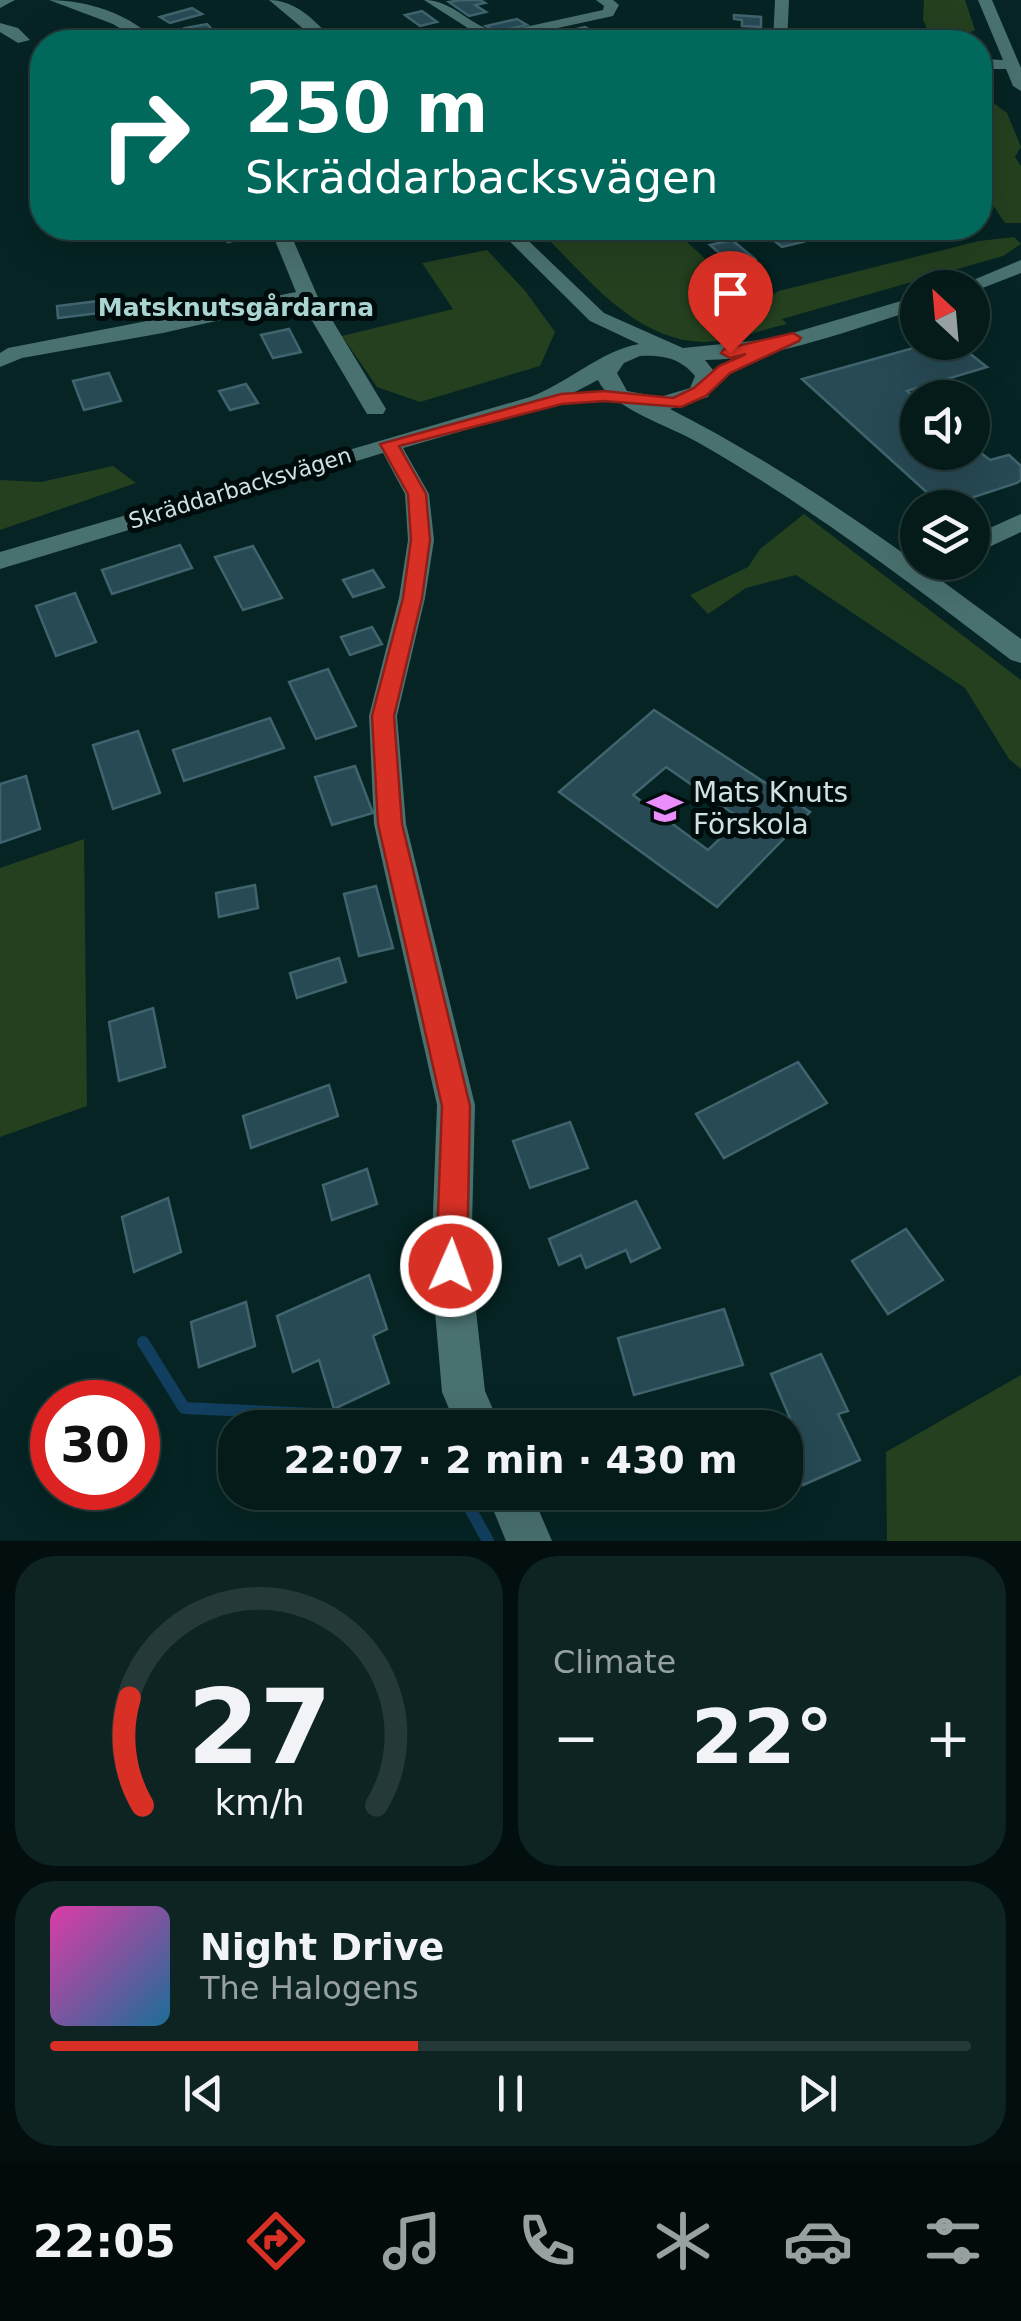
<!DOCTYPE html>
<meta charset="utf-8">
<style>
:root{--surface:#041b1a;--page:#0d2423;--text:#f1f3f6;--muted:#97a1a2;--line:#253939;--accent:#d93025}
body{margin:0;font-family:"DejaVu Sans",sans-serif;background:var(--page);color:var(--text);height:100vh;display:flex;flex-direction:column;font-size:38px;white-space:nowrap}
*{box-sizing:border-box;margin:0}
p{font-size:32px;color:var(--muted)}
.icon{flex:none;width:55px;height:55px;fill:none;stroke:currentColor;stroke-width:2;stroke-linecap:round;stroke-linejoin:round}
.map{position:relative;height:1541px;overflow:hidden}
.side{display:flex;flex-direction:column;gap:15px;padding:15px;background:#020f0e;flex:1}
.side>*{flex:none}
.banner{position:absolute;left:30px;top:30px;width:962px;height:210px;border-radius:40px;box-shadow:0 10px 40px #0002,0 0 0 2px var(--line);background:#00695c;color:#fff;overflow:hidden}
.needle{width:65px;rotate:334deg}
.tools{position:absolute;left:900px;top:270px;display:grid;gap:20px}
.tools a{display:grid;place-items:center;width:90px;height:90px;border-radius:50%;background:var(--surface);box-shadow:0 10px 40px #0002,0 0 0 2px var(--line);font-size:50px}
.speed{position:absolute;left:30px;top:1380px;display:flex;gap:20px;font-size:50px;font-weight:700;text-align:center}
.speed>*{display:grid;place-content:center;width:130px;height:130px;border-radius:50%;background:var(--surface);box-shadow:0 10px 40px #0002,0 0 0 2px var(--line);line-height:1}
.speed .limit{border:15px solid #d22;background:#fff;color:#111}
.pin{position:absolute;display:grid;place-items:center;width:85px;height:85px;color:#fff;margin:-102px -42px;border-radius:50% 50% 50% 0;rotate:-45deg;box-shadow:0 0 10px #0007}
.pin .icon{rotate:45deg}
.me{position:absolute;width:110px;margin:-55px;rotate:2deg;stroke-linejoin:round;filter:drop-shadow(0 0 8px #0008)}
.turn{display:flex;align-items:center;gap:35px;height:210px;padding:0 50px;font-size:45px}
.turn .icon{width:130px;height:130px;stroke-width:2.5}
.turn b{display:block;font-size:70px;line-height:85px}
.big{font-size:75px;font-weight:700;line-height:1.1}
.side .card{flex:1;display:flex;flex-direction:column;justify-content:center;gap:15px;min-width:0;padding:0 35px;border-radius:40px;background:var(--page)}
.side .dial{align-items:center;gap:0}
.dial svg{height:260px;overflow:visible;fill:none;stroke:var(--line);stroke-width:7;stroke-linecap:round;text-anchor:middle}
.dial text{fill:var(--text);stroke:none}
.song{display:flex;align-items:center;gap:30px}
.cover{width:120px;height:120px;border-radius:15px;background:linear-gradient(135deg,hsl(320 70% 55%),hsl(200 70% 35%))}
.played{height:10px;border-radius:5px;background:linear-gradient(90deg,var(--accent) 40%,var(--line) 40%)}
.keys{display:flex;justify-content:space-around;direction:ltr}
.heat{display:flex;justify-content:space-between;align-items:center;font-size:55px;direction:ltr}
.side .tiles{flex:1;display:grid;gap:15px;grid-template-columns:1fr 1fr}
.card:last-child{grid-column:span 2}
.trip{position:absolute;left:218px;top:1410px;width:585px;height:100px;border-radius:40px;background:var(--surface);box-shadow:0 10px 40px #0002,0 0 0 2px var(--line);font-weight:700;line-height:100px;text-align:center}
.tabs{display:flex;height:160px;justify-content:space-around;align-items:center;background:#020b0a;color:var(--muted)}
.tabs .icon{width:70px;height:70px}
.tabs .current{color:var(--accent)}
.tabs b{font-size:45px;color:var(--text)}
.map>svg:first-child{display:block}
.green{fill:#24401f}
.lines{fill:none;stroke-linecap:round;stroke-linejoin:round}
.stream{stroke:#123f5f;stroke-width:12}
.building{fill:#274a54;stroke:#40646e;stroke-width:2.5;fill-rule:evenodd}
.minor{fill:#49716f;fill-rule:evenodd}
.route{fill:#d93025;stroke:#8d1f18;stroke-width:2.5}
.labels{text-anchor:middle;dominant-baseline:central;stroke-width:10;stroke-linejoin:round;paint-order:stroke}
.far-street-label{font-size:22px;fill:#cee2e1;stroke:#000b0b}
.far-neighbourhood-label{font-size:25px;font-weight:bold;fill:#aad5d2;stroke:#000b0b}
.poi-label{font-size:28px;fill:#cee2e1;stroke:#000b0b;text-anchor:start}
</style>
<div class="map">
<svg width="1021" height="1541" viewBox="0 0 1021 1541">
<rect width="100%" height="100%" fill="#052423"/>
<g class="green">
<path d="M924,0H965L975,30L951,42H932L923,19Z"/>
<path d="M980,93L1007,113L1021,147L1015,157L1021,166V223H1005L980,186Z"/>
<path d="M599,228H661L678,234L733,284L762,302L779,291L979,241L1014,237L1021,244L1003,256L782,319L787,324C761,330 730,342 704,342C637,341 590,281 547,238Z"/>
<path d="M487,250L526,292L555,332L540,366L420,402L377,387L342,336L453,309L422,263Z"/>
<path d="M113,466L136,483L0,530V480L41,482Z"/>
<path d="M804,514L1021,680V769L1009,759L965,688L796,575L746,588L708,614L690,595L748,567L760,549Z"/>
<path d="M84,839L87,1106L0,1137V868Z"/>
<path d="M1021,1375V1541H887L886,1452Z"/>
</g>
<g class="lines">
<g class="stream">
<path d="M143,1342L184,1408L357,1416L373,1428"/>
<path d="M461,1492L488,1541"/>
</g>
</g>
<g class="building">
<path d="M461,0H480L485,3L475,5L486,12L469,16L449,2Z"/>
<path d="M192,8L202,14L170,23L160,17Z"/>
<path d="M422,11L437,22L420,26L405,15Z"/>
<path d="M734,15L761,17V27L742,26V20L734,19Z"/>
<path d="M517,19L527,25L496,32L486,26Z"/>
<path d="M207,24L215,33L193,37L185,28Z"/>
<path d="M585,27L596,34L570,40L559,33Z"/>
<path d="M206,228H248L249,229L239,231L244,238L228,242L223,235L213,238Z"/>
<path d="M785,228L803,242L782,247L763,232Z"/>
<path d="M732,240L755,259L733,265L710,245Z"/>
<path d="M107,300L108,312L58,318L57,306Z"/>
<path d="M289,329L301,352L273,358L261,335Z"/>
<path d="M935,342H955L987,367L907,391L918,400V452H972V446L990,460L1009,455L1021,466V480L1017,483L943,507L802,379Z"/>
<path d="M109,373L121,401L84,410L73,381Z"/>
<path d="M246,384L258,403L230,410L219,391Z"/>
<path d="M180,545L192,568L112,594L102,570Z"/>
<path d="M253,546L282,598L243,610L215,557Z"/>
<path d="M373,570L384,587L353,597L343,580Z"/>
<path d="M75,593L96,642L56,656L36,606Z"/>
<path d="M372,627L382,644L350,655L341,637Z"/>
<path d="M328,669L356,726L316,739L289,682Z"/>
<path d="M654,710L810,812L717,907L559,792ZM666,767L741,819L708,850L633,795Z"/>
<path d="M270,718L284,748L184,781L173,750Z"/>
<path d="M138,731L160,793L113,809L93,745Z"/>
<path d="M355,766L373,813L332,825L315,777Z"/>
<path d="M26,776L40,829L0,843V784Z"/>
<path d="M255,885L258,908L219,917L216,893Z"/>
<path d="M376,886L393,948L359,956L344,894Z"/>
<path d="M339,958L346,982L297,998L290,973Z"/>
<path d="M153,1008L165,1067L119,1081L109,1022Z"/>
<path d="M798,1062L827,1103L724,1158L696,1114Z"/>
<path d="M329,1085L338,1116L251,1148L243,1116Z"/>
<path d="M570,1122L588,1168L530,1188L513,1141Z"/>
<path d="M367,1169L377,1204L332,1220L323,1185Z"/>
<path d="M168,1198L181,1252L134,1272L122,1217Z"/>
<path d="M636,1201L660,1248L631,1262L626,1250L586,1268L581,1255L559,1265L549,1239Z"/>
<path d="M906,1229L943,1280L888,1314L852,1261Z"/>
<path d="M369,1275L387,1329L373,1336L389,1383L334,1409L319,1360L293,1372L277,1316Z"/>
<path d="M246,1302L255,1346L199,1367L191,1322Z"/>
<path d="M724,1309L743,1365L634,1395L618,1338Z"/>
<path d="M821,1354L848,1411L838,1414L860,1460L803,1485L785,1444V1437L796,1432L771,1374Z"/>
</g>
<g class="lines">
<g class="minor">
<path d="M0,0H15L0,8Z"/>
<path d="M49,0C87,0 131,14 157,42H142L113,24Z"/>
<path d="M269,0C296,0 317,22 334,42H319Z"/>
<path d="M424,0C455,0 472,30 502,32L603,10L604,6L596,0H613L619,5L613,16L502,40L485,39Z"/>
<path d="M775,0H789L787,42H773Z"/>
<path d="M978,0H992L1021,68V91L1013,86L1006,69H980V59L1003,60Z"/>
<path d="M0,23L18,28L30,40L18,43L0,32Z"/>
<path d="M270,228H288L317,295L386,409L383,414H367L301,302L163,333L22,358L0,367V353L8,348L296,292Z"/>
<path d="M496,228H515L604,313L683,348L772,339L918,296V309C849,330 778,359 705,360L717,375L708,397L670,409C796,473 909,556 1021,639V663L1011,660C910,583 809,506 699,443C672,427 609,407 598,380L546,407L403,448L429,494L434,540L425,598L397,716L406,824L475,1105L471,1266L485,1391L501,1428H457L442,1392L431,1266L437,1105L374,824L369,716L399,598L408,540L405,494L383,453L0,569V552L530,397C568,383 600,351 639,344L590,321ZM640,356C663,355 680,358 695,376L690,388L660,397L627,391L617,373L624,363Z"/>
<path d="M660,228H713L688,237Z"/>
<path d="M1021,260V273L972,292V288H954Z"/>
<path d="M1021,514V532L972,555V536Z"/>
<path d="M486,1492H531L552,1541H506Z"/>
</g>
</g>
<path class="route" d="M793,333L801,338L799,341L730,373L706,396L681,407L604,401L562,404L399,446L426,494L430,540L422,598L394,716L402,824L470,1106L467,1266L462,1277L451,1281L440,1277L436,1266L442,1106L378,824L372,716L403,598L411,540L408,494L380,444L561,394L604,391L673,398L694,388L719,366L746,354L730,358L721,353L724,349Z"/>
<defs>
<symbol id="school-bare" viewBox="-9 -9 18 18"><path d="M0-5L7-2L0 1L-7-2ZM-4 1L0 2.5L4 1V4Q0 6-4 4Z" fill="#eb8dfb" stroke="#000b0b" stroke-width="2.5" paint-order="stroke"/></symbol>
</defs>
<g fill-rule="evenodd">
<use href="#school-bare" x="640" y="783" width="50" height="50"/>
</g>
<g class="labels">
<g class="far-street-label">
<text transform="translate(240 488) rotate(-17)">Skräddarbacksvägen</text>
</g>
<g class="far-neighbourhood-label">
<text x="236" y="307">Matsknutsgårdarna</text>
</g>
<g class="poi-label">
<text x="693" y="792">Mats Knuts<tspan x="693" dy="32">Förskola</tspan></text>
</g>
</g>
</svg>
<div class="tools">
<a><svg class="needle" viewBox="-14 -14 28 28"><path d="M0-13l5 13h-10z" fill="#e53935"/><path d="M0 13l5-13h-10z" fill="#97a1a2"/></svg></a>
<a><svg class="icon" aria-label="sound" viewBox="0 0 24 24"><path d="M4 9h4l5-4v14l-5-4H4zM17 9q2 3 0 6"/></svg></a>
<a><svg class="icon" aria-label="layers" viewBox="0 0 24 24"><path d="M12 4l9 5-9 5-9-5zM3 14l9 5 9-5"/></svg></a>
</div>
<div class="speed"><div class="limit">30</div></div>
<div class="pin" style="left:730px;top:353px;background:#d93025"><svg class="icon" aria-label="arrive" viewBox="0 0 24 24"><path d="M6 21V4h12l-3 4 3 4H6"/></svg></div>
<svg class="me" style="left:451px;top:1266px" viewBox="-20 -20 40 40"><circle r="17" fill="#d93025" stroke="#fff" stroke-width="3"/><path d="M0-11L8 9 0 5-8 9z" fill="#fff"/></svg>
<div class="trip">22:07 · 2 min · 430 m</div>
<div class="banner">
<div class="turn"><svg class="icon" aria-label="right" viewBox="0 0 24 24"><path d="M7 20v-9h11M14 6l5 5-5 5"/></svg><div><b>250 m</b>Skräddarbacksvägen</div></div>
</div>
</div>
<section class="side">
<div class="tiles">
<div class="card dial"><svg viewBox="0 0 100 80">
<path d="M14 69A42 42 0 1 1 86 69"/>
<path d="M14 69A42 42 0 0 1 10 36" stroke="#d93025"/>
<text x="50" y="56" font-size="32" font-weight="700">27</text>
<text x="50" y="72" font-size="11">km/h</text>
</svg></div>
<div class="card"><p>Climate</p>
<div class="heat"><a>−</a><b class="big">22°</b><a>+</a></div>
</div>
<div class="card">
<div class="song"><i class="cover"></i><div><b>Night Drive</b><p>The Halogens</p></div></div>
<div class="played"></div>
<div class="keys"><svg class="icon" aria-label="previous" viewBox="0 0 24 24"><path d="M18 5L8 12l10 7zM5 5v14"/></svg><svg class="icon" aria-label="pause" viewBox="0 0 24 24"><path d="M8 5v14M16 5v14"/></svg><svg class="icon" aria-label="next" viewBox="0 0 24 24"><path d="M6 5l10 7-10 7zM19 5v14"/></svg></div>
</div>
</div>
</section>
<nav class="tabs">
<b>22:05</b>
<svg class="icon current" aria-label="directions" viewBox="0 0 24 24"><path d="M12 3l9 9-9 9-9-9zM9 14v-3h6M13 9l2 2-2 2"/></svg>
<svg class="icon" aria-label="music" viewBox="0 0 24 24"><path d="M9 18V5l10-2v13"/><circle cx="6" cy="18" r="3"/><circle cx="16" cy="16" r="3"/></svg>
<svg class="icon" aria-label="phone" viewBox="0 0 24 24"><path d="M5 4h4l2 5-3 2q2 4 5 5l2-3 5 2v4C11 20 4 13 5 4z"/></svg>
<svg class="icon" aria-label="climate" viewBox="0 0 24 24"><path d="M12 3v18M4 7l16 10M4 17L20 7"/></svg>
<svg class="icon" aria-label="car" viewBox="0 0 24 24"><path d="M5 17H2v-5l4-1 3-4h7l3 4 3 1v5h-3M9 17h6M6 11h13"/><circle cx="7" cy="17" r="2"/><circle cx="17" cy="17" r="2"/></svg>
<svg class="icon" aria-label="filters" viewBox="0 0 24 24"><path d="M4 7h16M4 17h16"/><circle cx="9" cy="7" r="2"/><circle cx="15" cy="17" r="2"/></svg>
</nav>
